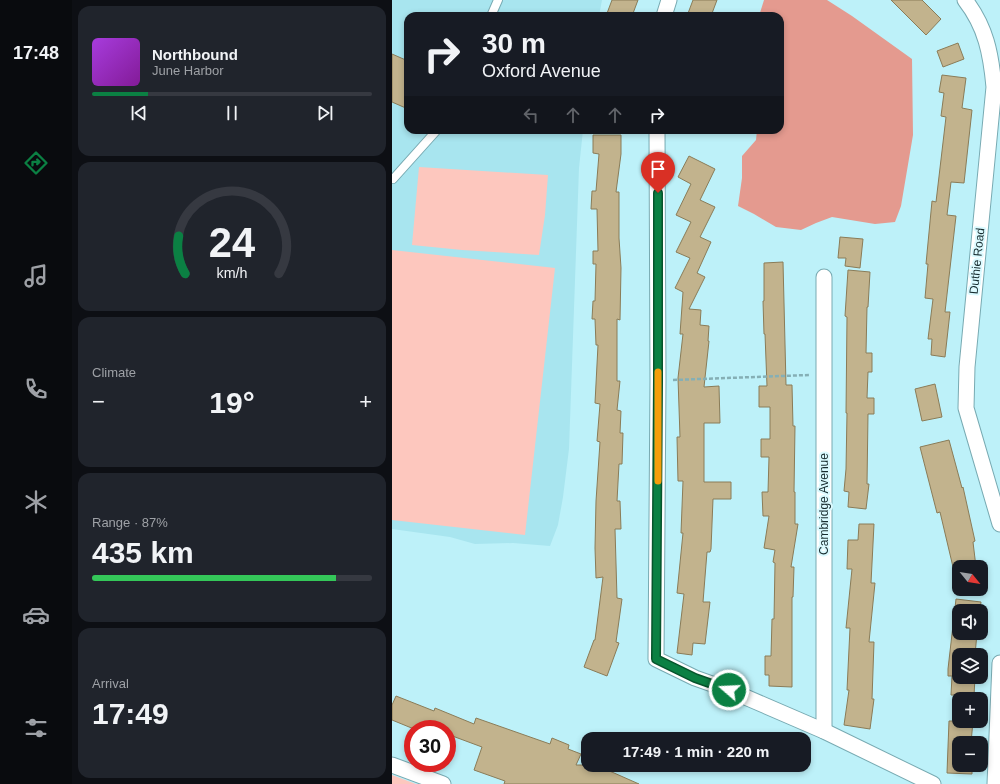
<!DOCTYPE html>
<meta charset="utf-8">
<style>
:root{--surface:#171b24;--page:#20242c;--text:#f1f3f6;--muted:#9ea1a6;--line:#363941;--accent:#0b8043}
body{margin:0;font-family:Arial,sans-serif;background:var(--page);color:var(--text);height:100vh;display:flex;flex-direction:column;font-size:15px;white-space:nowrap}
*{box-sizing:border-box;margin:0}
p{font-size:13px;color:var(--muted)}
.icon{flex:none;width:22px;height:22px;fill:none;stroke:currentColor;stroke-width:2;stroke-linecap:round;stroke-linejoin:round}
.map{position:relative;flex:1;overflow:hidden}
.details{display:flex;flex-direction:column;gap:6px;padding:6px;background:#0d0f14;width:320px}
.details>*{flex:none}
.banner{position:absolute;left:12px;top:12px;width:380px;height:122px;border-radius:12px;box-shadow:0 2px 6px #0003;background:#171b24;color:var(--text);overflow:hidden}
.needle{width:26px;rotate:120deg}
.fabs{position:absolute;left:560px;top:560px;display:grid;gap:8px}
.fabs a{display:grid;place-items:center;width:36px;height:36px;border-radius:8px;background:var(--surface);box-shadow:0 2px 6px #0003;font-size:20px}
.speed{position:absolute;left:12px;top:720px;display:flex;gap:8px;font-size:20px;font-weight:700;text-align:center}
.speed>*{display:grid;place-content:center;width:52px;height:52px;border-radius:50%;background:var(--surface);box-shadow:0 2px 6px #0003;line-height:1}
.speed .limit{border:6px solid #d22;background:#fff;color:#111}
.pin{position:absolute;display:grid;place-items:center;width:34px;height:34px;color:#fff;margin:-41px -17px;border-radius:50% 50% 50% 0;rotate:-45deg;box-shadow:0 0 4px #0007}
.pin .icon{rotate:45deg}
.me{position:absolute;width:44px;margin:-22px;rotate:289deg;stroke-linejoin:round;filter:drop-shadow(0 0 3px #0008)}
.turn{display:flex;align-items:center;gap:14px;height:84px;padding:0 12px;font-size:18px}
.turn .icon{width:52px;height:52px;stroke-width:2.5}
.turn b{display:block;font-size:28px;line-height:34px}
.lanes{display:flex;align-items:center;height:38px;padding:0 12px;background:#0003;justify-content:center;gap:20px;direction:ltr}
.lanes .off{opacity:.35}
.big{font-size:30px;font-weight:700;line-height:1.1}
.details .tile{flex:1;display:flex;flex-direction:column;justify-content:center;gap:6px;min-width:0;padding:0 14px;border-radius:12px;background:var(--page)}
.details .dial{align-items:center;gap:0}
.dial svg{height:104px;overflow:visible;fill:none;stroke:var(--line);stroke-width:7;stroke-linecap:round;text-anchor:middle}
.dial text{fill:var(--text);stroke:none}
.song{display:flex;align-items:center;gap:12px}
.cover{width:48px;height:48px;border-radius:6px;background:linear-gradient(135deg,hsl(280 70% 55%),hsl(290 70% 35%))}
.played{height:4px;border-radius:2px;background:linear-gradient(90deg,var(--accent) 20%,var(--line) 20%)}
.keys{display:flex;justify-content:space-around;direction:ltr}
.heat{display:flex;justify-content:space-between;align-items:center;font-size:22px;direction:ltr}
.charge{height:6px;border-radius:3px;background:linear-gradient(90deg,#34c759 87%,var(--line) 0)}
.trip{position:absolute;left:189px;top:732px;width:230px;height:40px;border-radius:12px;background:var(--surface);box-shadow:0 2px 6px #0003;font-weight:700;line-height:40px;text-align:center}
main{display:flex;flex:1;min-height:0}
.tabs{display:flex;flex-direction:column;width:72px;justify-content:space-around;align-items:center;background:#090b0e;color:var(--muted)}
.tabs .icon{width:28px;height:28px}
.tabs .current{color:var(--accent)}
.tabs b{font-size:18px;color:var(--text)}
.map>svg:first-child{display:block}
.built{fill:#a8e5ef}
.green{fill:#fdc7be}
.forest{fill:#e49a8f}
.building{fill:#c2b38d;stroke:#8a7c58}
.lines{fill:none;stroke-linecap:round;stroke-linejoin:round}
.service-casing{stroke:#78aab2;stroke-width:10}
.minor-casing{stroke:#78aab2;stroke-width:17}
.path{stroke:#85afb5;stroke-width:2.5;stroke-dasharray:4 2;stroke-linecap:butt}
.service{stroke:#fff;stroke-width:8}
.minor{stroke:#fff;stroke-width:15}
.route-casing{stroke:#07532c;stroke-width:10}
.route{stroke:#0b8043;stroke-width:7}
.slow{stroke:#f59e0b;stroke-width:7}
.labels{text-anchor:middle;dominant-baseline:central;stroke-width:4;stroke-linejoin:round;paint-order:stroke}
.street-label{font-size:12px;fill:#172c2f;stroke:#dbfaff}
</style>
<main>
<nav class="tabs">
<b>17:48</b>
<svg class="icon current" aria-label="directions" viewBox="0 0 24 24"><path d="M12 3l9 9-9 9-9-9zM9 14v-3h6M13 9l2 2-2 2"/></svg>
<svg class="icon" aria-label="music" viewBox="0 0 24 24"><path d="M9 18V5l10-2v13"/><circle cx="6" cy="18" r="3"/><circle cx="16" cy="16" r="3"/></svg>
<svg class="icon" aria-label="phone" viewBox="0 0 24 24"><path d="M5 4h4l2 5-3 2q2 4 5 5l2-3 5 2v4C11 20 4 13 5 4z"/></svg>
<svg class="icon" aria-label="climate" viewBox="0 0 24 24"><path d="M12 3v18M4 7l16 10M4 17L20 7"/></svg>
<svg class="icon" aria-label="car" viewBox="0 0 24 24"><path d="M5 17H2v-5l4-1 3-4h7l3 4 3 1v5h-3M9 17h6M6 11h13"/><circle cx="7" cy="17" r="2"/><circle cx="17" cy="17" r="2"/></svg>
<svg class="icon" aria-label="filters" viewBox="0 0 24 24"><path d="M4 7h16M4 17h16"/><circle cx="9" cy="7" r="2"/><circle cx="15" cy="17" r="2"/></svg>
</nav>
<section class="details">
<div class="tile">
<div class="song"><i class="cover"></i><div><b>Northbound</b><p>June Harbor</p></div></div>
<div class="played"></div>
<div class="keys"><svg class="icon" aria-label="previous" viewBox="0 0 24 24"><path d="M18 5L8 12l10 7zM5 5v14"/></svg><svg class="icon" aria-label="pause" viewBox="0 0 24 24"><path d="M8 5v14M16 5v14"/></svg><svg class="icon" aria-label="next" viewBox="0 0 24 24"><path d="M6 5l10 7-10 7zM19 5v14"/></svg></div>
</div>
<div class="tile dial"><svg viewBox="0 0 100 80">
<path d="M14 69A42 42 0 1 1 86 69"/>
<path d="M14 69A42 42 0 0 1 9 40" stroke="#0b8043"/>
<text x="50" y="56" font-size="32" font-weight="700">24</text>
<text x="50" y="72" font-size="11">km/h</text>
</svg></div>
<div class="tile"><p>Climate</p>
<div class="heat"><a>−</a><b class="big">19°</b><a>+</a></div>
</div>
<div class="tile"><p>Range · 87%</p><b class="big">435 km</b><div class="charge"></div></div>
<div class="tile"><p>Arrival</p><b class="big">17:49</b></div>
</section>
<div class="map">
<svg width="608" height="784" viewBox="0 0 608 784">
<rect width="100%" height="100%" fill="#bdf1f9"/>
<path class="built" d="M0,0H210L207,16H16V130H191L187,168L177,449L171,497L166,525L158,546L121,543L83,544L58,537L0,529Z"/>
<g class="green">
<path d="M27,167L156,175L153,215L147,255L70,250L20,245Z"/>
<path d="M0,250L163,268L133,535L0,520Z"/>
<path d="M0,775L24,784H0Z"/>
</g>
<path class="forest" d="M372,0H435L460,16L520,59L521,135L509,206L503,222L483,224L440,217L424,223L409,230L384,227L362,214L346,206L350,178V156L364,140L365,130H388V16H367Z"/>
<g class="building">
<path d="M220,0H246L240,16H214Z"/>
<path d="M301,0H325L319,16H295Z"/>
<path d="M499,0H530L549,19L534,35Z"/>
<path d="M566,43L572,59L551,67L545,51Z"/>
<path d="M0,54L16,61V109L0,102Z"/>
<path d="M550,75L574,78L570,108L580,110L572,183L559,182L555,215L564,216L553,312H558L553,357L539,355L540,339H536L541,299L533,298L536,264H534L540,201L544,202L554,117L549,116L552,93L547,92Z"/>
<path d="M201,135H229V154L224,192H227V238L229,268L228,320L225,319V381H228L225,410L229,411L228,433H231L230,464H227L225,501H228L229,529H223L225,598L230,599L224,642L227,643L215,676L192,667L202,640H203L211,577L204,578L203,548L204,501L208,442L205,441L208,404L203,403L206,345H204L203,319H200L201,301H203L204,264H201V251H206L205,209H199L200,191H204L207,154L201,153Z"/>
<path d="M297,156L323,169L308,200L323,207L308,237L319,242L305,273L313,277L297,309L309,310L308,325L317,326L316,341H317L312,387L327,386L328,423H312V482H339V499H321L319,549L318,552H315L311,602H318L313,644L301,643L300,655L285,653L292,594L285,593L291,533H289L291,481H286L285,437H288L286,378L291,334H288L291,292L283,288L298,258L284,252L299,222L284,215L299,184L286,177Z"/>
<path d="M448,237L471,239L468,268L453,266L454,258H446Z"/>
<path d="M391,262L394,385H400L401,426H403L402,492H403V524H406L399,567H402L401,597H400V687L377,686V675H373V656H379L380,619H382L383,563L381,562L383,550L372,548L377,516H371L370,492H376L377,457H369V439H378V407H367V386H375L373,334H372L371,301H372V263Z"/>
<path d="M456,270L478,272L476,307H475L474,353H480V372H476L475,398H482V414H476L475,484H477L474,509L456,507L457,492L452,491L454,469L455,413H454L455,317L453,316Z"/>
<path d="M543,384L550,417L530,421L523,389Z"/>
<path d="M557,440L570,488L571,487L583,541L581,542L584,567H561L548,512L545,513L528,447Z"/>
<path d="M467,524H482L479,583H483L477,642H482L480,699H482L478,729L452,725L457,690H455L458,628H454L460,569H455L456,540H466Z"/>
<path d="M564,599L589,602L588,611H567V633H585L583,655H567V677H583L582,696L559,695L560,676H556V669Z"/>
<path d="M4,696L42,711L43,708L82,724L84,718L158,744L160,738L177,745L176,749L189,754L184,765H204L247,784H112L113,781L82,770L90,747L55,734V729H22L0,720V705Z"/>
<path d="M557,721H581L579,743H567V765H580V774L555,773Z"/>
</g>
<g class="lines">
<defs>
<g id="service">
<path d="M99,16L106,0"/>
<path d="M1,179L45,130"/>
</g>
<g id="minor">
<path d="M573,0C594,27 599,54 602,87L575,367L574,408L608,524"/>
<path d="M272,16L277,0"/>
<path d="M265,130L266,380L264,659L303,678L337,690L432,731L541,784"/>
<path d="M432,277V731"/>
<path d="M0,765L51,784"/>
<path d="M603,784L608,663"/>
</g>
</defs>
<use href="#service" class="service-casing"/>
<use href="#minor" class="minor-casing"/>
<path class="path" d="M281,380L417,375"/>
<use href="#service" class="service"/>
<use href="#minor" class="minor"/>
</g>
<g class="lines">
<defs>
<path id="route" d="M266,193V380L264,659L303,678L337,690"/>
</defs>
<use href="#route" class="route-casing"/>
<use href="#route" class="route"/>
<path class="slow" d="M266,481V372"/>
</g>
<g class="labels">
<g class="street-label">
<text transform="translate(585 261) rotate(-84)">Duthie Road</text>
<text transform="translate(432 504) rotate(-90)">Cambridge Avenue</text>
</g>
</g>
</svg>
<div class="fabs">
<a><svg class="needle" viewBox="-14 -14 28 28"><path d="M0-13l5 13h-10z" fill="#e53935"/><path d="M0 13l5-13h-10z" fill="#9ea1a6"/></svg></a>
<a><svg class="icon" aria-label="sound" viewBox="0 0 24 24"><path d="M4 9h4l5-4v14l-5-4H4zM17 9q2 3 0 6"/></svg></a>
<a><svg class="icon" aria-label="layers" viewBox="0 0 24 24"><path d="M12 4l9 5-9 5-9-5zM3 14l9 5 9-5"/></svg></a>
<a>+</a>
<a>−</a>
</div>
<div class="speed"><div class="limit">30</div></div>
<div class="pin" style="left:266px;top:193px;background:#d93025"><svg class="icon" aria-label="arrive" viewBox="0 0 24 24"><path d="M6 21V4h12l-3 4 3 4H6"/></svg></div>
<svg class="me" style="left:337px;top:690px" viewBox="-20 -20 40 40"><circle r="17" fill="#0b8043" stroke="#fff" stroke-width="3"/><path d="M0-11L8 9 0 5-8 9z" fill="#fff"/></svg>
<div class="trip">17:49 · 1 min · 220 m</div>
<div class="banner">
<div class="turn"><svg class="icon" aria-label="right" viewBox="0 0 24 24"><path d="M7 20v-9h11M14 6l5 5-5 5"/></svg><div><b>30 m</b>Oxford Avenue</div></div>
<div class="lanes"><svg class="icon off" aria-label="left" viewBox="0 0 24 24"><path d="M17 20v-9H6M10 6l-5 5 5 5"/></svg><svg class="icon off" aria-label="ahead" viewBox="0 0 24 24"><path d="M12 20V5M6 11l6-6 6 6"/></svg><svg class="icon off" aria-label="ahead" viewBox="0 0 24 24"><path d="M12 20V5M6 11l6-6 6 6"/></svg><svg class="icon" aria-label="right" viewBox="0 0 24 24"><path d="M7 20v-9h11M14 6l5 5-5 5"/></svg></div>
</div>
</div>
</main>
